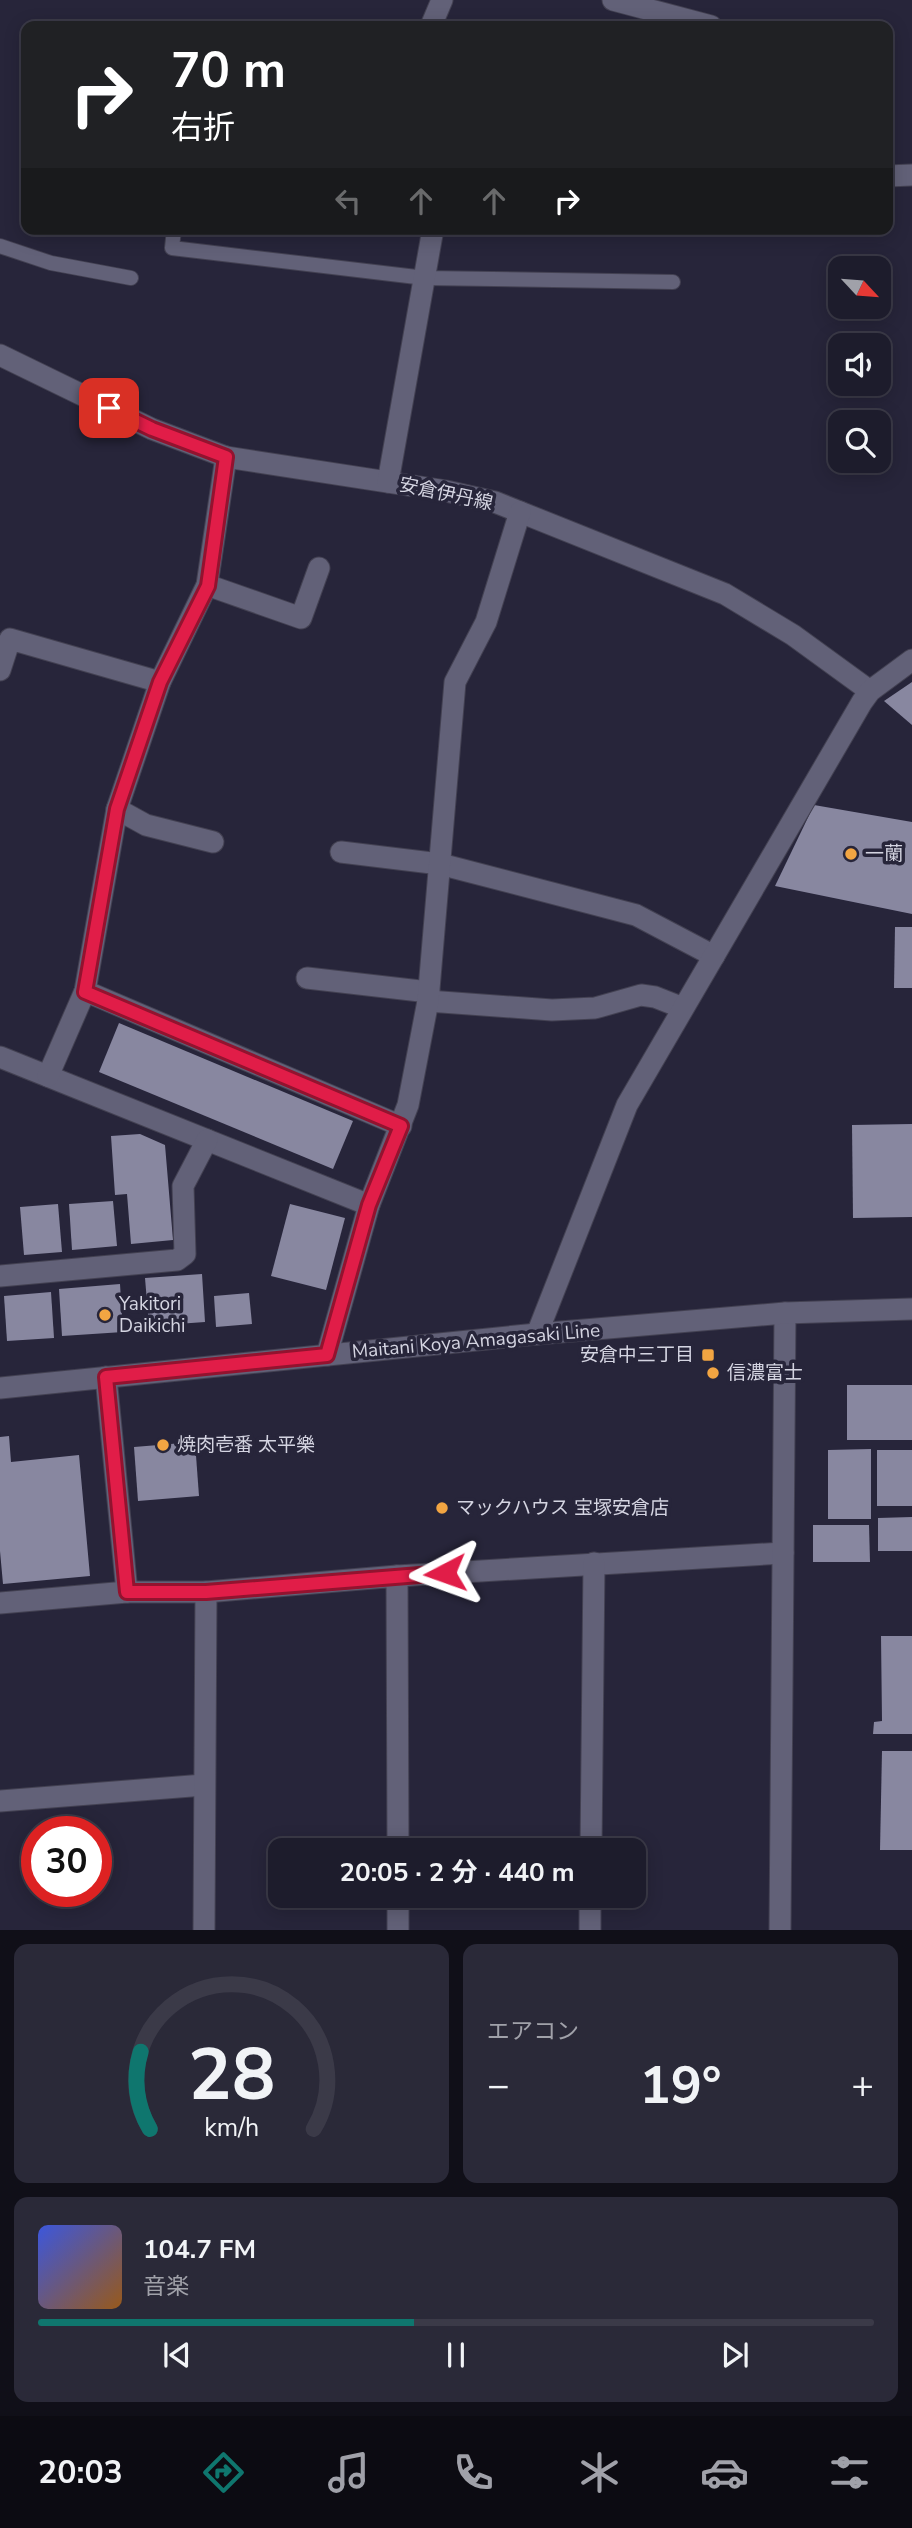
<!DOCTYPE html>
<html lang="ja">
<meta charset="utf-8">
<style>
:root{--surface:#1d1c2c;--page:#2a2938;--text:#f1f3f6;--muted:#a0a1a9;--line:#3b3a48;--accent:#0f766e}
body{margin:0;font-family:"Nunito Sans","Noto Sans JP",sans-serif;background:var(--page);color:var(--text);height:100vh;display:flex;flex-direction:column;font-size:26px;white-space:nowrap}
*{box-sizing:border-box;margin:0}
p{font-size:23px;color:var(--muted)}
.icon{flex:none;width:38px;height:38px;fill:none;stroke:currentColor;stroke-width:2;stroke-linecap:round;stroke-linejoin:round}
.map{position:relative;height:1930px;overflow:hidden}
.details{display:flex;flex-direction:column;gap:14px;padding:14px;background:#100f18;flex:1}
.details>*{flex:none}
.hud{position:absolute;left:21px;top:21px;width:872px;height:214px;border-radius:14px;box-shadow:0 4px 18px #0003,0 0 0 2px var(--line);background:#202124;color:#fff;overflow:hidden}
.needle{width:46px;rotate:116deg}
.fabs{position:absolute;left:828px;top:256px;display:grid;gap:14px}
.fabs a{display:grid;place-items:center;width:63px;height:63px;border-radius:14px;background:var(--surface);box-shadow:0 4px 18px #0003,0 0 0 2px var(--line);font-size:35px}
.speed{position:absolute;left:21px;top:1816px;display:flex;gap:14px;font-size:35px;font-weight:700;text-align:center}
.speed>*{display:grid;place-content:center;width:91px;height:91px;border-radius:50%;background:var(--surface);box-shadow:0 4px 18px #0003,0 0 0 2px var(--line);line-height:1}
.speed .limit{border:10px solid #d22;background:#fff;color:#111}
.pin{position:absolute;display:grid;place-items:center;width:60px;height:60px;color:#fff;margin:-30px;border-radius:14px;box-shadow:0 4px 10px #0006}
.me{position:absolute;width:77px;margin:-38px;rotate:266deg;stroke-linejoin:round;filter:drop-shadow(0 0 5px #0008)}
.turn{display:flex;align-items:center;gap:24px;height:147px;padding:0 35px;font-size:32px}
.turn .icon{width:91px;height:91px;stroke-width:2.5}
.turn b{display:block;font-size:49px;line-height:60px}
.lanes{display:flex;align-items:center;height:66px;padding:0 35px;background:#0003;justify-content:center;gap:35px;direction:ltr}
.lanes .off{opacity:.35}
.big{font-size:52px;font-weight:700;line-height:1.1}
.details .widget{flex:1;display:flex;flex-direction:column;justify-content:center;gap:10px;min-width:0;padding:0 24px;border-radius:14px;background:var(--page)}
.details .dial{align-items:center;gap:0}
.dial svg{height:182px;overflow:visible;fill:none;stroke:var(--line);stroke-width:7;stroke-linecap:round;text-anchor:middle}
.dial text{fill:var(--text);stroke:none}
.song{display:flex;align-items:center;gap:21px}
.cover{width:84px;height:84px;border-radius:10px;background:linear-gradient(135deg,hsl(230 70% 55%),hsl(30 70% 35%))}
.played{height:7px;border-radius:4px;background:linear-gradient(90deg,var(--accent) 45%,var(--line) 45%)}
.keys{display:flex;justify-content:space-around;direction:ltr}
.heat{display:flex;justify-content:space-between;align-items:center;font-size:38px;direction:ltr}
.details .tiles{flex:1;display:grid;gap:14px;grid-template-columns:1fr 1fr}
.widget:last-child{grid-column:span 2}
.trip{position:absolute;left:268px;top:1838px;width:378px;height:70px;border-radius:14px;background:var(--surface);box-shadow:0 4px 18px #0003,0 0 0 2px var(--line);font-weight:700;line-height:70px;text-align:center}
.tab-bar{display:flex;height:112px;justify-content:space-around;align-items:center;background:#0c0b12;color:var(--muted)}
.tab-bar .icon{width:49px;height:49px}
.tab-bar .selected{color:var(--accent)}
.tab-bar b{font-size:32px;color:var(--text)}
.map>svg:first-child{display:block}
.building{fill:#8887a0}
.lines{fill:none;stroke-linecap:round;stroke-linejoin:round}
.lane-casing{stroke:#434152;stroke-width:16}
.street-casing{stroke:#434152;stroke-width:23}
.secondary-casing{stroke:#434152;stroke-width:23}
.lane{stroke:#626178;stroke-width:14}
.street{stroke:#626178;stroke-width:21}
.secondary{stroke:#626178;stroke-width:21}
.route-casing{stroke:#92132f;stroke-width:18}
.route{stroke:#e11d48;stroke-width:12}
.poi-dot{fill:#f2a542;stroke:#27253a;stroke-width:2.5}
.labels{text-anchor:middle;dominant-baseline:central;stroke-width:7;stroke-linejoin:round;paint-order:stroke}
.street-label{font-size:19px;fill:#d4d4e1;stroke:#27253a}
.poi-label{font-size:19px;fill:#d4d4e1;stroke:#27253a;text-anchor:start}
</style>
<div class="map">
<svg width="912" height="1930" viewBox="0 0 912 1930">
<rect width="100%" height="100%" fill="#27253a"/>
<g class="building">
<path d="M912,682V725L884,701Z"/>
<path d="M814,805L912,822V914L775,886Z"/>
<path d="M895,927H912V988H894Z"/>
<path d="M119,1023L353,1121L333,1169L99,1072Z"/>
<path d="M912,1124V1217L853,1218L852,1125Z"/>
<path d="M140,1134L165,1145L173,1240L131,1244L127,1194L115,1195L111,1136Z"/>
<path d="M113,1201L117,1246L72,1250L69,1204Z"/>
<path d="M58,1204L62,1252L24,1255L20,1207Z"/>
<path d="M290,1204L345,1218L326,1290L271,1276Z"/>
<path d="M202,1274L205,1322L149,1326L145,1278Z"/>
<path d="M120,1284L123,1332L62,1336L59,1289Z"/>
<path d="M51,1292L54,1338L7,1341L4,1296Z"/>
<path d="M249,1293L252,1324L216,1327L214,1296Z"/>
<rect x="847" y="1385" width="65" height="55"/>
<path d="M9,1436L11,1462L79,1455L90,1576L3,1584L0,1551V1437Z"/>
<path d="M195,1442L199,1496L138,1501L134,1447Z"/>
<path d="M871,1449V1519H828V1450Z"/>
<rect x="877" y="1450" width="35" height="56"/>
<path d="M912,1517V1551H878V1518Z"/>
<path d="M813,1525H869L870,1562H813Z"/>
<path d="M881,1636H912V1734H873L874,1722L882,1721Z"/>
<path d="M882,1751H912V1850H880Z"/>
</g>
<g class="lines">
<defs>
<g id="lane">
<path d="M174,229L172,248L425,278L673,282"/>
<path d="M0,246L51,263L131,278"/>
</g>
<g id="street">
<path d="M613,0L711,26"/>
<path d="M431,26L442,0"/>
<path d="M887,176L912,175"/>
<path d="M0,355L152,429L226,457L446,491L495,502L725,594L793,635L870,691"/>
<path d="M388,482L433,229"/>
<path d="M207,585L301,618L319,568"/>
<path d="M0,670L10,639L160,682"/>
<path d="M117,809L146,825L213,842"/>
<path d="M341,852L440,864L636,915L714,956"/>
<path d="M307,978L429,992"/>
<path d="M85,991L401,1126"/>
<path d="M428,1001L552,1010L595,1008L641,995L655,997L683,1008"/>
<path d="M0,1057L369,1205"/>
<path d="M48,1076L85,991L117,809L160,682L207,585L226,457"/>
<path d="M0,1276L177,1260L185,1254L183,1186L207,1140"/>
<path d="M537,1334L627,1105L862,702L870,691L912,660"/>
<path d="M327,1355L369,1205L408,1105L428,1001L455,682L486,622L520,512"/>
<path d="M106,1377L127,1592"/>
<path d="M397,1576L783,1553"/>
<path d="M0,1603L127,1592H206L397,1576L398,1850"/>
<path d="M0,1801L204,1785"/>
<path d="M591,1850L594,1563"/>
<path d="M398,1895V1930"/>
<path d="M204,1930L206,1592"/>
<path d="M590,1930V1895"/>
<path d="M780,1930L785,1313"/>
</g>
<path id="secondary" d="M0,1388L537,1334L785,1313L912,1309"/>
</defs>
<use href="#lane" class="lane-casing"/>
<use href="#street" class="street-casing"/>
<use href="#secondary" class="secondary-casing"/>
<use href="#lane" class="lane"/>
<use href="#street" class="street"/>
<use href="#secondary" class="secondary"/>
</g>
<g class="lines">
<defs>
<path id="route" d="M109,408L152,429L226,457L208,586L160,682L117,809L85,992L401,1126L369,1205L327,1355L106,1377L127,1592H206L445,1573"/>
</defs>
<use href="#route" class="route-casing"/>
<use href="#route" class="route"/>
</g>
<g class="poi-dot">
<circle cx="851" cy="854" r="7"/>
<circle cx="105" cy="1315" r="7"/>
<rect x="701" y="1348" width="14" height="14" rx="3.5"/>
<circle cx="713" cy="1373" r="7"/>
<circle cx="163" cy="1445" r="7"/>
<circle cx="442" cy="1508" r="7"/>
</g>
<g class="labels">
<g class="street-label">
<text transform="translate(446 494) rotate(12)">安倉伊丹線</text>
<text transform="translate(476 1341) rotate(-5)">Maitani Koya Amagasaki Line</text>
</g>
<g class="poi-label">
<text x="865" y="854">一蘭</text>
<text x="119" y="1304">Yakitori<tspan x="119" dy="22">Daikichi</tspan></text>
<text x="694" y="1355" text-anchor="end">安倉中三丁目</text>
<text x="727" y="1373">信濃富士</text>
<text x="177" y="1445">焼肉壱番 太平樂</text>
<text x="456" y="1508">マックハウス 宝塚安倉店</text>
</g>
</g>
</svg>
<div class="fabs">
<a><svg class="needle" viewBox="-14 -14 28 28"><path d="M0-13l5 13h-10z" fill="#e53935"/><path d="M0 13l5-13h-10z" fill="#a0a1a9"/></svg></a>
<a><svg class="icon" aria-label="sound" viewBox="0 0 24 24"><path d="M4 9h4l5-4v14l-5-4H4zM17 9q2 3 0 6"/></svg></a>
<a><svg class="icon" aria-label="search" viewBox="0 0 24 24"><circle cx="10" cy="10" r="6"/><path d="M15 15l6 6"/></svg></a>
</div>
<div class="speed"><div class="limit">30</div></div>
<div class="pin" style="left:109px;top:408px;background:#d93025"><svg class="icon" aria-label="arrive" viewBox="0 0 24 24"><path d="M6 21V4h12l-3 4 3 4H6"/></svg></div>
<svg class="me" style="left:445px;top:1573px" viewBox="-20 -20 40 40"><path d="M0-17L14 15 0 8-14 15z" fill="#e11d48" stroke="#fff" stroke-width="4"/></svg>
<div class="trip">20:05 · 2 分 · 440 m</div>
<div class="hud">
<div class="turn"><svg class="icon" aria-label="right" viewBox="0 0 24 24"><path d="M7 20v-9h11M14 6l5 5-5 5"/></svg><div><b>70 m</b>右折</div></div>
<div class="lanes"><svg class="icon off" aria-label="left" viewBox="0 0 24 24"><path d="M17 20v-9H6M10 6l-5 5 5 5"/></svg><svg class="icon off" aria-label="ahead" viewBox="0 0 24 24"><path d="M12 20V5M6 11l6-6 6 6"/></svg><svg class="icon off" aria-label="ahead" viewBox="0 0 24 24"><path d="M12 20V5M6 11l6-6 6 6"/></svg><svg class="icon" aria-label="right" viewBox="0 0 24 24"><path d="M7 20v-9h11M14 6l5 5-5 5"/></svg></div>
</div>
</div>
<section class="details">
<div class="tiles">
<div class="widget dial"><svg viewBox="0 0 100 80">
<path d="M14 69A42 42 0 1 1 86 69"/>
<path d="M14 69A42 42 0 0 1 10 35" stroke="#0f766e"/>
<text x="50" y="56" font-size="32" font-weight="700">28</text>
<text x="50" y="72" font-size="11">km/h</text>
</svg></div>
<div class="widget"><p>エアコン</p>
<div class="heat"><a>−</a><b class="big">19°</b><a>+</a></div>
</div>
<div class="widget">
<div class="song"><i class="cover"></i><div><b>104.7 FM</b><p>音楽</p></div></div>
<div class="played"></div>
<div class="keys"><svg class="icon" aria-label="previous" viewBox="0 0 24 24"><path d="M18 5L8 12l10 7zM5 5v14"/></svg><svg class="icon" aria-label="pause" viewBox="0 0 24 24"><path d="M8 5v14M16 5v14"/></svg><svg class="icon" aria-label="next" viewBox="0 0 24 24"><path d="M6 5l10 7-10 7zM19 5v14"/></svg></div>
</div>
</div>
</section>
<nav class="tab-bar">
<b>20:03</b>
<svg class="icon selected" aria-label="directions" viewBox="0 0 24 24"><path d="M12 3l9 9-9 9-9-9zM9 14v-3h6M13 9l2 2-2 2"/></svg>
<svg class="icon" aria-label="music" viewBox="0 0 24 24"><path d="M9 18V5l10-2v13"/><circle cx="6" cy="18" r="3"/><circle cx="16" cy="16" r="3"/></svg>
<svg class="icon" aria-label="phone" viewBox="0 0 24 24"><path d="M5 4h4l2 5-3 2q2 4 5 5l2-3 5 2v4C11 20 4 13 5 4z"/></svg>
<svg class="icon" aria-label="climate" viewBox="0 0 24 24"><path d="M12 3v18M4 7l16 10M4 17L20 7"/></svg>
<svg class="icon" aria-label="car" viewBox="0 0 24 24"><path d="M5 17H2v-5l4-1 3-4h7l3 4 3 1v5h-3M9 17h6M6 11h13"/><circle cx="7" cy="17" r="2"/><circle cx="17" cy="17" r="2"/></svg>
<svg class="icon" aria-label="filters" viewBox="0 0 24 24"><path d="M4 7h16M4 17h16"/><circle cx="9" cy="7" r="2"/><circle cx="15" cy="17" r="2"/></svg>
</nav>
